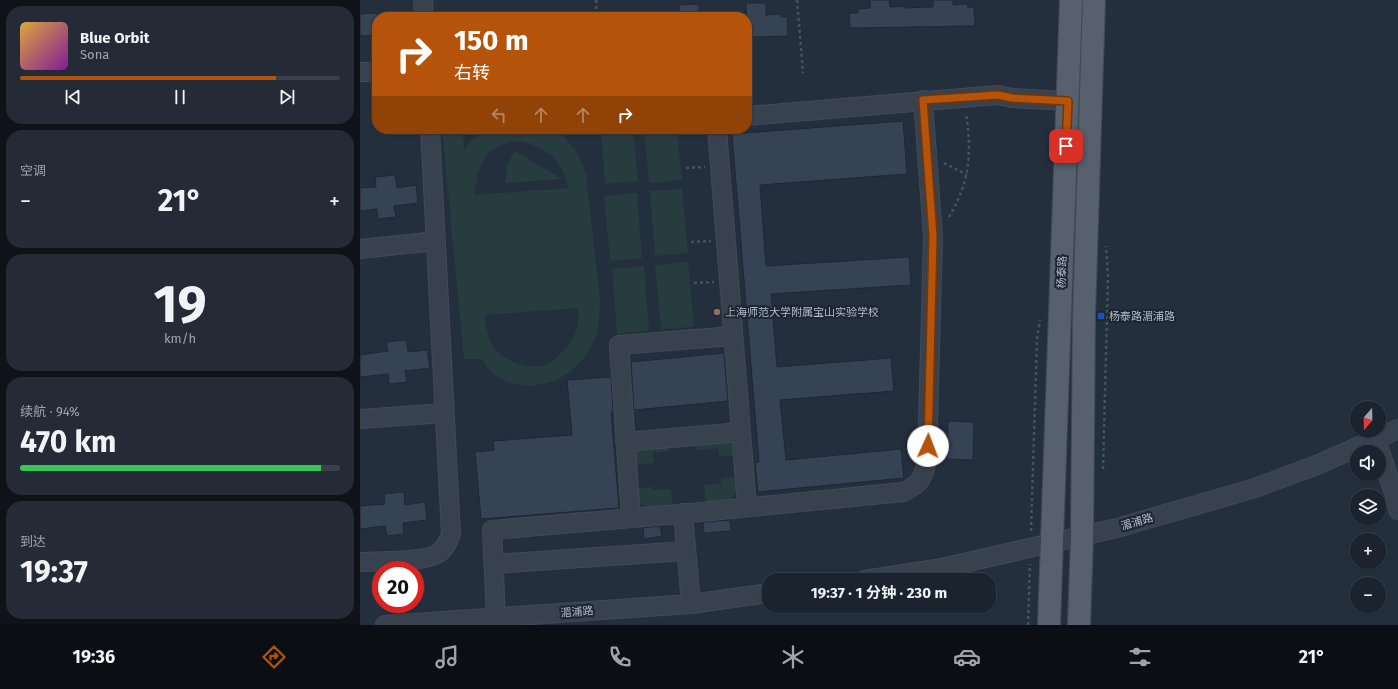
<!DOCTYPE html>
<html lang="zh">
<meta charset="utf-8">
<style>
:root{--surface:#1b232e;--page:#242b36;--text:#f1f3f6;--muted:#a0a4aa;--line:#39404a;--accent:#b45309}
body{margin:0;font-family:"Fira Sans","Noto Sans SC",sans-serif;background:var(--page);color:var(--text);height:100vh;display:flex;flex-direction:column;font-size:15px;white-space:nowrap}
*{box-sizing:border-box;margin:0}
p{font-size:13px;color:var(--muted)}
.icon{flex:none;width:22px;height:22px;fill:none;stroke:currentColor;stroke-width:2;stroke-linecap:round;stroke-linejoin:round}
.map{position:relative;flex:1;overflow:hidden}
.drawer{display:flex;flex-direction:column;gap:6px;padding:6px;background:#0f1319;width:360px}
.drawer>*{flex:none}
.top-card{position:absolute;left:12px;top:12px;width:380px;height:122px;border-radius:16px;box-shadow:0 1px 3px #0004,0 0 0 1px var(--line);background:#b45309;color:#fff;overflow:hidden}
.needle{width:26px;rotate:200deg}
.fabs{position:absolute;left:990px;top:401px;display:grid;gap:8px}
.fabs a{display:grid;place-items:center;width:36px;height:36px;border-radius:50%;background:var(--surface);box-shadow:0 1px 3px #0004,0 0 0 1px var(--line);font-size:20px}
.speed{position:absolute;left:12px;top:561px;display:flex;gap:8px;font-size:20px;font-weight:700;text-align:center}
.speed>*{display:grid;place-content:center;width:52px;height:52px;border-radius:50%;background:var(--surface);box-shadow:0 1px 3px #0004,0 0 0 1px var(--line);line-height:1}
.speed .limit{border:6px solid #d22;background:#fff;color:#111}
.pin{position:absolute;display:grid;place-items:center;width:34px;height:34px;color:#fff;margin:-17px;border-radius:8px;box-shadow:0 2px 6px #0006}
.me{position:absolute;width:44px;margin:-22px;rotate:2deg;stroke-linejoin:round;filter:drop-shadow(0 0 3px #0008)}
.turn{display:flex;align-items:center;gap:14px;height:84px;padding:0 16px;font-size:18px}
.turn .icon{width:52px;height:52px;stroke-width:2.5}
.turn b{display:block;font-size:28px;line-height:34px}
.lanes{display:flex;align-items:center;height:38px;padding:0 16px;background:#0003;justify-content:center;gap:20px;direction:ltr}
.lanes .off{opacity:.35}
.big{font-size:30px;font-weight:700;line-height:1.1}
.drawer .card{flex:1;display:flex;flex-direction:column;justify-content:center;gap:6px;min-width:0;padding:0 14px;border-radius:16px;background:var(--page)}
.drawer .dial{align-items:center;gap:0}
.dial b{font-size:52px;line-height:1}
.song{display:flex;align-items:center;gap:12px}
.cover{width:48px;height:48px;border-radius:6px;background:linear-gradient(135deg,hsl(40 70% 55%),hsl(290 70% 35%))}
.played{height:4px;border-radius:2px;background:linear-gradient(90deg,var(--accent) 80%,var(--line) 80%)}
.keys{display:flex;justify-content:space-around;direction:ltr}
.heat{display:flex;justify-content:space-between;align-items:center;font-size:22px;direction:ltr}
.charge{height:6px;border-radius:3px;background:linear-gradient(90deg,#34c759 94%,var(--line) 0)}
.trip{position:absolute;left:402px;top:573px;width:234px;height:40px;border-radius:16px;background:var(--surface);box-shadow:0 1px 3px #0004,0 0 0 1px var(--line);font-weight:700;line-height:40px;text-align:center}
.tab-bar{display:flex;height:64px;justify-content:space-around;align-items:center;background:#0b0e12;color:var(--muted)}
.tab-bar .icon{width:28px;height:28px}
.tab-bar .on{color:var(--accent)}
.tab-bar b{font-size:18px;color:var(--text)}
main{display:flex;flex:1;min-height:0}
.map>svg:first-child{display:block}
.green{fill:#263c3f;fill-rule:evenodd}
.building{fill:#364354;stroke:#1f2835}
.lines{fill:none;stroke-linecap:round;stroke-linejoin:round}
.minor-casing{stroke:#414a57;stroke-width:20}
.major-casing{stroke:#414a57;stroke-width:24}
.path{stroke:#3f5557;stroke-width:2.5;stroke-dasharray:3 3;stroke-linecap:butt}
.minor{stroke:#38414e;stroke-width:18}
.major{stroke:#56606e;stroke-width:22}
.route-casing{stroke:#753606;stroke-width:10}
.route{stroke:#b45309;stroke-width:7}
.education-dot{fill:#8d6e63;stroke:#1d2633;stroke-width:1.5}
.transit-dot{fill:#1a4fb4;stroke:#1d2633;stroke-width:1.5}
.labels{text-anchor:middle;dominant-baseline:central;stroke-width:4;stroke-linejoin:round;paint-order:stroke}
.street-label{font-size:11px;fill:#b4bcc9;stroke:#1d2633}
.poi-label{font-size:11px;fill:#b4bcc9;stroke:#1d2633;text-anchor:start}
</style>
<main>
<section class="drawer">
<div class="card">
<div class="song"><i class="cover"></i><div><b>Blue Orbit</b><p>Sona</p></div></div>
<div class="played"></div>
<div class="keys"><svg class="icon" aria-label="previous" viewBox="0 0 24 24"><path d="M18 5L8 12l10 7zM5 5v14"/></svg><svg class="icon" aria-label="pause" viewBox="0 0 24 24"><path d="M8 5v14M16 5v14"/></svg><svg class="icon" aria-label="next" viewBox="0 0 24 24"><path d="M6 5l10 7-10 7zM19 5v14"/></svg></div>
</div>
<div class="card"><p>空调</p>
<div class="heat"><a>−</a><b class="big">21°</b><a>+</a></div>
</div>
<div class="card dial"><b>19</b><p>km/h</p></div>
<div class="card"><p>续航 · 94%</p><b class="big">470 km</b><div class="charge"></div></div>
<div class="card"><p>到达</p><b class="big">19:37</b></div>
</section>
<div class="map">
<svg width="1038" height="625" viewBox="0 0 1038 625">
<rect width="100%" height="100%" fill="#242f3e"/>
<g class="green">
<path d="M82,129H103L104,150L112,140L125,129H193L203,135L215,150L222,162L226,175L240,299C240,317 239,337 228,352C210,379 181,392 149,382C143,380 135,376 131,372C127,368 125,363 122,359H104ZM161,141C188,148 202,160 208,188L115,195C116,175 121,153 142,145C148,142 155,142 161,141ZM218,308C220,329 214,342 198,356C194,360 186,366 180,366C163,369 140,359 132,344C127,335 125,325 125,315Z"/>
<path d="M241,129H273L278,181L245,184Z"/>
<path d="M284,129H317L322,180L289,183Z"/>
<path d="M155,151L202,179L145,183L147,165Z"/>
<path d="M322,189L328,253L295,256L290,191Z"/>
<path d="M277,193L282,258L250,261L244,196Z"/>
<path d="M328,262L334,327L301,329L295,265Z"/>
<path d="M284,266L289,331L257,334L252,269Z"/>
<path d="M336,440C352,440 373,434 376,455L360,457L358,448L337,450Z"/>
<path d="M308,443L309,451L293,453L294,463L272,465L274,453L278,448Z"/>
<path d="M379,476C377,502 370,501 346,504L344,485L361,483V478Z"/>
<path d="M293,487V490L311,489L313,507C293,508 279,513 275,488Z"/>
</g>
<g class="building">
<path d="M510,0H529L530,7L544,6V8L573,7V0H593V5L607,4L608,8L614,7L615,26L490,28L489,13H498V9L510,8Z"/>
<path d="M386,3H406V15L420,14L421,17H427L428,36L392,37V36H387Z"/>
<path d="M339,4V17H320L319,5Z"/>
<path d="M17,13V35L0,36V14Z"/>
<path d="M543,121L547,174L400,185L406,266L549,257L551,285L411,294L417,367L531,358L534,391L420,400L426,460L541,449L544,478L398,492L395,463L399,462L372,134Z"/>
<path d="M35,175L37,188L56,185L58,203L34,206L36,217L18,219L17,209L0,211V188L16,187L15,177Z"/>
<path d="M46,340L48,352L67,350L70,368L45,371L47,382L29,384L28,374L0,377V355L28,351L26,342Z"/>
<path d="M364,353L368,401L274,410L271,362Z"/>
<path d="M251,377L253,412H251L259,508L121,519L115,452L134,450L133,441L212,435L207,380Z"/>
<path d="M588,421L614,422L613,460L587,459Z"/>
<path d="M44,492L45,505L65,502L67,520L43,523L44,534L27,536L25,526L0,529V506L25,504L24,494Z"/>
<path d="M370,520L371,531L344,533L343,522Z"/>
<path d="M300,526L302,536L284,539L283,528Z"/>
</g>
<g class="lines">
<defs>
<g id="minor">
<path d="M63,0L64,17"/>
<path d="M0,72H17"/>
<path d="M387,116L638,95L652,98L708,101"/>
<path d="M357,129L387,507"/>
<path d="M0,249L76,241"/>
<path d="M0,419L84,413"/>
<path d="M1016,440L1036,499L1038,510"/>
<path d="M265,442L381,432"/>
<path d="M323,513L331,604"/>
<path d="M271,518L259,345L373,336"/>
<path d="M0,562C16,561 66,562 77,554C85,549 88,542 91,534L70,129"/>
<path d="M134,564L326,551"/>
<path d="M505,580L582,568L757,528L895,488L957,465L1038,429"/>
<path d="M136,618L132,530L331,513L543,492C560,485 563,478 567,461L573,236L563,100"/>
<path d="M25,625L331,604L409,593"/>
</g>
<g id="major">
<path d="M689,625L711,0"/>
<path d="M719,625L722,537L724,315L734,0"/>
</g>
</defs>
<use href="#minor" class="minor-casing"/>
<use href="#major" class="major-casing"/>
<g class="path">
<path d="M236,0L237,17"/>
<path d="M437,0L443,73"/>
<path d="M584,163L607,175"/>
<path d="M326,168L345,167"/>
<path d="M589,217C610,182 612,153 606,113"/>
<path d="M331,242L351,241"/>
<path d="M334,283L354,282"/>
<path d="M743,469L748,278L746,246"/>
<path d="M671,531L677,339L680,320"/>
<path d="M668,625L670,564"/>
</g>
<use href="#minor" class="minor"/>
<use href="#major" class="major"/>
</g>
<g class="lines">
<defs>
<path id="route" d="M568,446L573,236L563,100L638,95L652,98L708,101L706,146"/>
</defs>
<use href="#route" class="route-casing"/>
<use href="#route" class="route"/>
</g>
<circle class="education-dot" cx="357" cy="312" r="4"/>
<rect class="transit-dot" x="737" y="312" width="8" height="8" rx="2"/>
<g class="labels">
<g class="street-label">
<text transform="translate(702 272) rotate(-88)">杨泰路</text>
<text transform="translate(777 522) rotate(-16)">湄浦路</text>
<text transform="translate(217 612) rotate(-4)">湄浦路</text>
</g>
<g class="poi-label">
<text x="365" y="312">上海师范大学附属宝山实验学校</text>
<text x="749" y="316">杨泰路湄浦路</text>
</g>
</g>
</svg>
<div class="fabs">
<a><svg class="needle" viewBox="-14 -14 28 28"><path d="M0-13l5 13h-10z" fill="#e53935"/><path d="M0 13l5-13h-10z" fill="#a0a4aa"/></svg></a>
<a><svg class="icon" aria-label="sound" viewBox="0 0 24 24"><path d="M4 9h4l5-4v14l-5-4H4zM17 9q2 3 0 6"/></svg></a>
<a><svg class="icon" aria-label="layers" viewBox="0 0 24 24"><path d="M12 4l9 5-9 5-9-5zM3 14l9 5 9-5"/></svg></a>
<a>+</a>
<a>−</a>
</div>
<div class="speed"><div class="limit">20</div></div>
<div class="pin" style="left:706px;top:146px;background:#d93025"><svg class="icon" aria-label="arrive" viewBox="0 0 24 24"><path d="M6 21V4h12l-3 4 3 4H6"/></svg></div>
<svg class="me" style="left:568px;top:446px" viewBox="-20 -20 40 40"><circle r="19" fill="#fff"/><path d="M0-13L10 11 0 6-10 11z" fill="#b45309"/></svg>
<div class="trip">19:37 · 1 分钟 · 230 m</div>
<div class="top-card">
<div class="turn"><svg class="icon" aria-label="right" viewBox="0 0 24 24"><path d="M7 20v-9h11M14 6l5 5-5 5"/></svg><div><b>150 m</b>右转</div></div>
<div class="lanes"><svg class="icon off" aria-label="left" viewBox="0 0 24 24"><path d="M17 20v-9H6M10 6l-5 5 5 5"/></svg><svg class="icon off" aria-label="ahead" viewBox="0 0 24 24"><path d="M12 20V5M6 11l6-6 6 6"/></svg><svg class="icon off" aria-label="ahead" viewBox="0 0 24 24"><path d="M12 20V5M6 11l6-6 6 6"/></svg><svg class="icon" aria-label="right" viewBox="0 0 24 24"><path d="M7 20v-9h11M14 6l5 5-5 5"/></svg></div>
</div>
</div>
</main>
<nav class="tab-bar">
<b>19:36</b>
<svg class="icon on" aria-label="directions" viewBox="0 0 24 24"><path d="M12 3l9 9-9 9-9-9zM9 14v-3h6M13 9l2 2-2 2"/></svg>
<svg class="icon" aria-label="music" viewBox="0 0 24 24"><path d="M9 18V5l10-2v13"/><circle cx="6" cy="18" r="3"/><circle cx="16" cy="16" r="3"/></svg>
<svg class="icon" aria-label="phone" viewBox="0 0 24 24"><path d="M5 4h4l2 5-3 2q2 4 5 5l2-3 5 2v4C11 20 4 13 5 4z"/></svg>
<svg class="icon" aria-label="climate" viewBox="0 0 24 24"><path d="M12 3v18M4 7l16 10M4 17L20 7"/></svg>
<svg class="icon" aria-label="car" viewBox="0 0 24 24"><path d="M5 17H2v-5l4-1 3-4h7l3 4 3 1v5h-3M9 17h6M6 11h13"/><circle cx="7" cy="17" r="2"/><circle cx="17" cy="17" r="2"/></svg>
<svg class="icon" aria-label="filters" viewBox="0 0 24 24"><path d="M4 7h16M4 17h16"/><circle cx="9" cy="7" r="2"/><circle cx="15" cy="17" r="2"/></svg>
<b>21°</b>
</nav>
